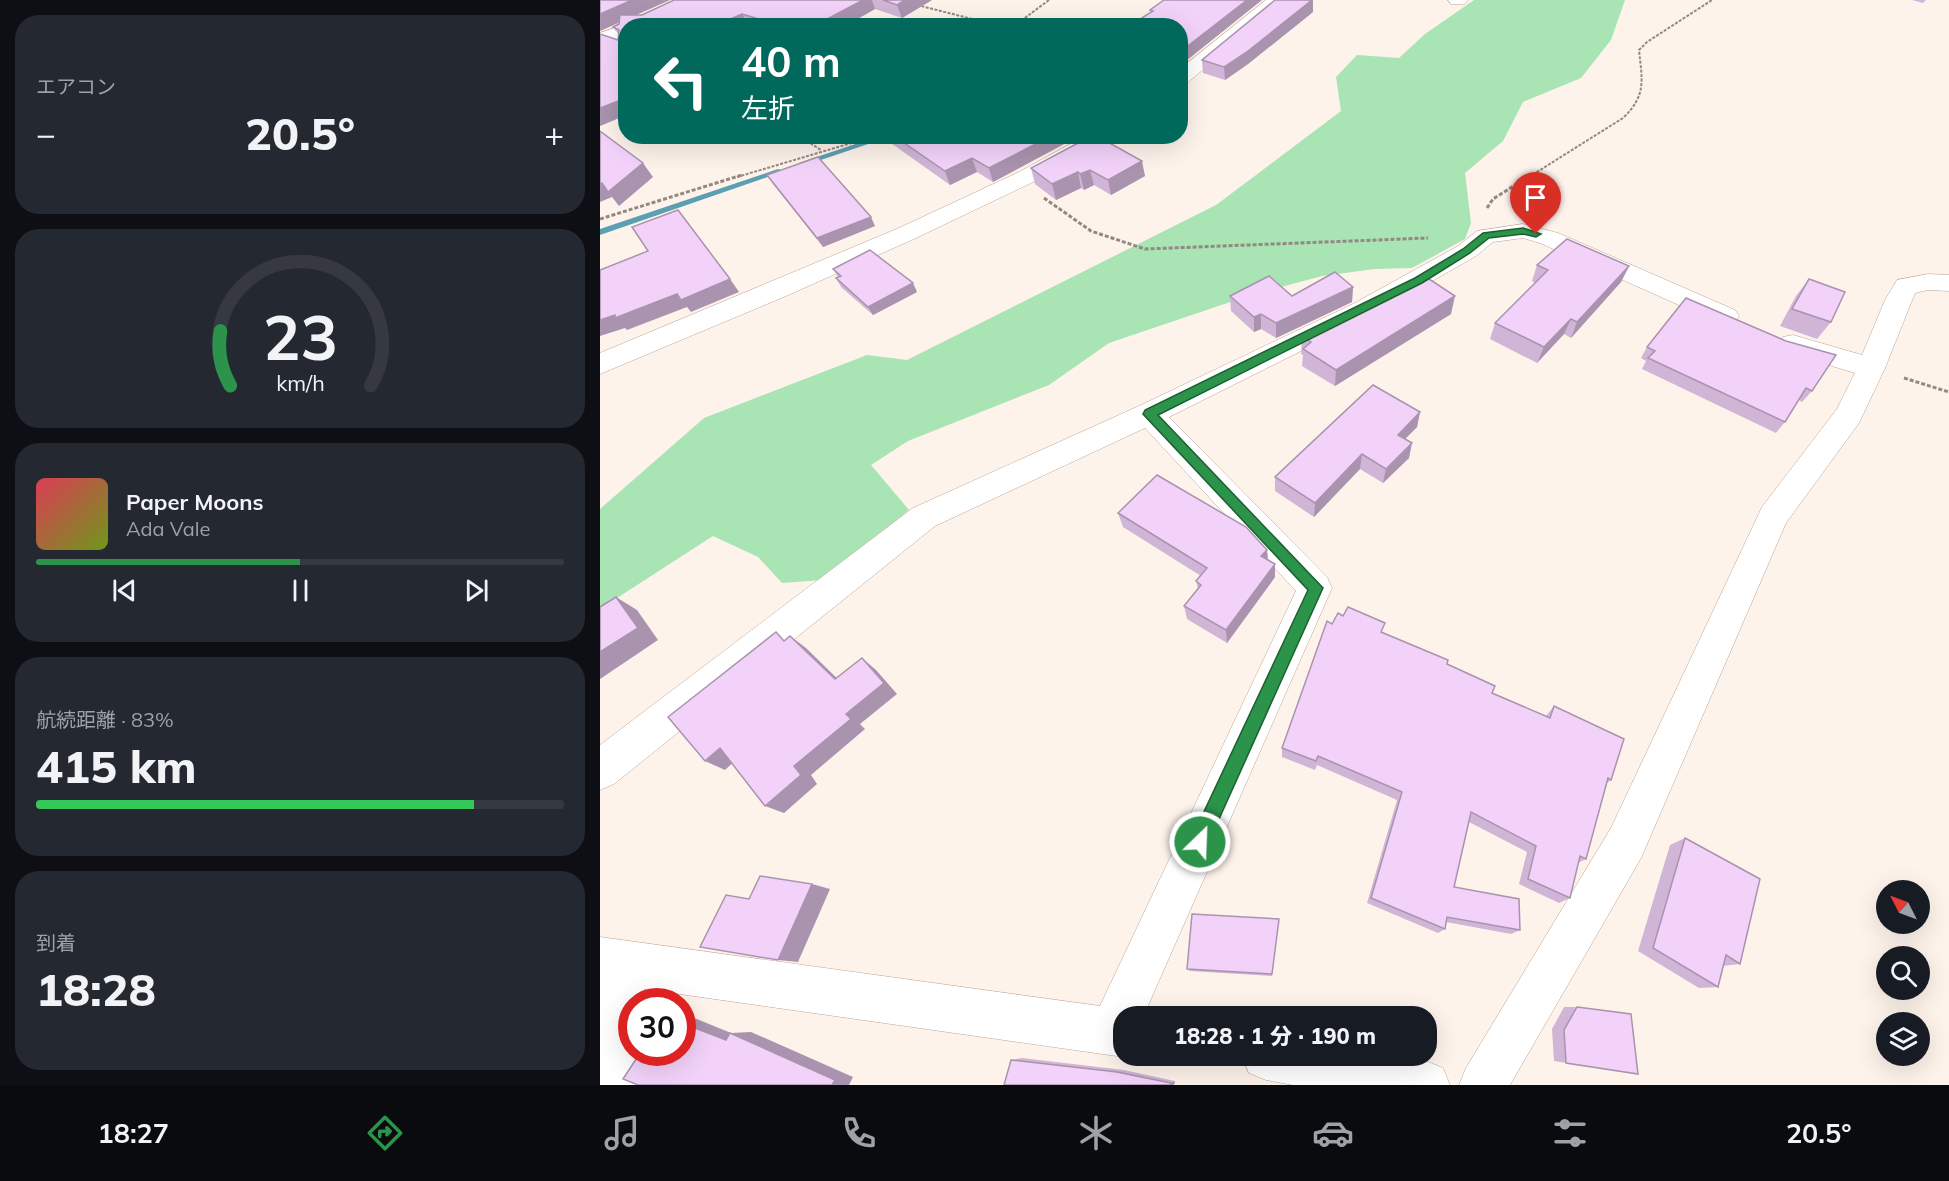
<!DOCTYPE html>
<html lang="ja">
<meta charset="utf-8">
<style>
:root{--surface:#171b24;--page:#242831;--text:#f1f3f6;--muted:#9ea1a6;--line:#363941;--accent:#2b934a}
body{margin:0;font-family:Mulish,"Noto Sans JP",sans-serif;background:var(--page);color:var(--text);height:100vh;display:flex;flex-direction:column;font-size:22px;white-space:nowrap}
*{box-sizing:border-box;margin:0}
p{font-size:20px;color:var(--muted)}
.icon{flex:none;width:33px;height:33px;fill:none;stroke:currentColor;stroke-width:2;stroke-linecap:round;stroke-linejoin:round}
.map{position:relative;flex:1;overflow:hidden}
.sheet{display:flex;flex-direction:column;gap:15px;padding:15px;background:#0d0f14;width:600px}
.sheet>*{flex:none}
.banner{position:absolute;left:18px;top:18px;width:570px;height:126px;border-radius:24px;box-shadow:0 6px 24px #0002;background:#00695c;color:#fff;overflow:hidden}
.needle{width:39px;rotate:312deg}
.controls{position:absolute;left:1276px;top:880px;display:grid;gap:12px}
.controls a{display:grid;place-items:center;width:54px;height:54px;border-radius:50%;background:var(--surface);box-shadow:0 6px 24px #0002;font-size:30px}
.speed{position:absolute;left:18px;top:988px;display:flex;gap:12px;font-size:30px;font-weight:700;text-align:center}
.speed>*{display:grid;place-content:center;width:78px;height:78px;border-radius:50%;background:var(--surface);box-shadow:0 6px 24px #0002;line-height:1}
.speed .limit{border:9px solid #d22;background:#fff;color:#111}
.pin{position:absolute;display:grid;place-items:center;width:51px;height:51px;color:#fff;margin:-62px -26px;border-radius:50% 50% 50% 0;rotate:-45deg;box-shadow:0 0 6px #0007}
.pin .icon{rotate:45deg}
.me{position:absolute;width:66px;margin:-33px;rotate:24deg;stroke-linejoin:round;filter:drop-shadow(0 0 4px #0008)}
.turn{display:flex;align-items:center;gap:21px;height:126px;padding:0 24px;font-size:27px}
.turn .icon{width:78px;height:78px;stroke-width:2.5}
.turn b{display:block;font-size:42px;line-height:51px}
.big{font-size:45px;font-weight:800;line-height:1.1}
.sheet .widget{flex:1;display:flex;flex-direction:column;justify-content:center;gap:9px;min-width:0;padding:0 21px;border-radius:24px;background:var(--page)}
.sheet .dial{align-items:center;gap:0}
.dial svg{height:156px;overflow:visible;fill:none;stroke:var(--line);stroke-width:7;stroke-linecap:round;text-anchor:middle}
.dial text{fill:var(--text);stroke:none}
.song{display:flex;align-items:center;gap:18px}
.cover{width:72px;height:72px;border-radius:9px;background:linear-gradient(135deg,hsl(350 70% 55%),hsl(80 70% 35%))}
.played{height:6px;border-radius:3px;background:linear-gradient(90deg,var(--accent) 50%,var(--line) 50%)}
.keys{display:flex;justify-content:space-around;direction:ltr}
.heat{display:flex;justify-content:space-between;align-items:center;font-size:33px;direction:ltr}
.charge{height:9px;border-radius:4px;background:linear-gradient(90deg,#34c759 83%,var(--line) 0)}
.trip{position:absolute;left:513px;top:1006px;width:324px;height:60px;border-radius:24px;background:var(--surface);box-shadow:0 6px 24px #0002;font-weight:800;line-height:60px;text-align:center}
.menu{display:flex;height:96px;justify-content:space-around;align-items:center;background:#090b0e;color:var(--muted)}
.menu .icon{width:42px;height:42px}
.menu .selected{color:var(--accent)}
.menu b{font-size:27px;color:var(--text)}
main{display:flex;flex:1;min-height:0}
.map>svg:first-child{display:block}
.green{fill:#a8e4b4}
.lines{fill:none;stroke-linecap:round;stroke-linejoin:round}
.stream{fill:#5ba0b2;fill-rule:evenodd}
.minor-casing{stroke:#bda391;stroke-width:1}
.primary-casing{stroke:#bda391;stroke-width:1}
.path-far1{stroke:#938982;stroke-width:2;stroke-dasharray:3 1.5;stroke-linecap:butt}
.path{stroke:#938982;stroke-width:3;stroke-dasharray:4 2;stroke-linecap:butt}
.minor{fill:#fff;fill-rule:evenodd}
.primary{fill:#fff;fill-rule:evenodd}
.wall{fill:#d0b5d6}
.shaded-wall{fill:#a993ae}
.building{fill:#f2d2f9;stroke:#a993ae;stroke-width:1.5}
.route{fill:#2b934a;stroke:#1c6030;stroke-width:1.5}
</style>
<main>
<section class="sheet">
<div class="widget"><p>エアコン</p>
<div class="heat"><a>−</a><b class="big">20.5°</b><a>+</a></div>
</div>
<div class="widget dial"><svg viewBox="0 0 100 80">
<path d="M14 69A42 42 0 1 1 86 69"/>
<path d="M14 69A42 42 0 0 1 9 41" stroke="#2b934a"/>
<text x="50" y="56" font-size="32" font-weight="700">23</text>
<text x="50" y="72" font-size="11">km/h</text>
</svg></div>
<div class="widget">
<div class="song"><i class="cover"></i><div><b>Paper Moons</b><p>Ada Vale</p></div></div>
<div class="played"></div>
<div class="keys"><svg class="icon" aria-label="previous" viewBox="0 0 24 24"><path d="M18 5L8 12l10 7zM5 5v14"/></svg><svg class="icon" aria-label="pause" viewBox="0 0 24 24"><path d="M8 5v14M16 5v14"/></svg><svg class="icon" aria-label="next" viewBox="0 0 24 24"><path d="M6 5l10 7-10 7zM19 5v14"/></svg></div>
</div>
<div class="widget"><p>航続距離 · 83%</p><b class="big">415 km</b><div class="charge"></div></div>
<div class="widget"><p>到着</p><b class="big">18:28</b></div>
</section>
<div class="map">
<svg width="1349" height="1085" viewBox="0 0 1349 1085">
<rect width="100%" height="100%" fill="#fef3eb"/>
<path class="green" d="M874,0H1025L1011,40L981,78L923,102L903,141L865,173L871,223L865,239L812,268L775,269L722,276L648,296L509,343L449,385L308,441L271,465L309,510L222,580L182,583L158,557L113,536L0,609V509L104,418L267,355L307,360L616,205L741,111L736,77L757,55L799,58L825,34Z"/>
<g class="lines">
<g class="stream">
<path d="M279,136L286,138L206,165L199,163Z"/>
<path d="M178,169L185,171L0,235V229Z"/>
</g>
<defs>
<g id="minor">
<path d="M666,0H686L587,83L580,85V69Z"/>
<path d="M848,0H868L865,4H851Z"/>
<path d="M485,136H511L491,152L454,172L316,238L186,296L0,374V353L299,228L419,172Z"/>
<path d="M923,224L958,233L1135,310L1139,316L1135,322L1126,325L1117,322L940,243L923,238L893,242L876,256L771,316L569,417L727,577L732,588L543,1017H524V1056H526L524,1057L44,989V1002H32V1053H42L40,1085H0V937L500,1006L696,591L545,428L335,526L14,784L0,790V745L313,508L539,406L753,304L858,246L877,231Z"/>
<path d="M1328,274L1349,275V291L1328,290L1315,293L1285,368L1259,423L1186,523L1041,858L910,1085H859L866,1068L1011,828L1162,507L1237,409L1255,373L1183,351L1179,344L1183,337L1193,335L1262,355L1285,300L1297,280Z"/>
<path d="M642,1056H800L826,1061L843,1068L850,1085H693L666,1080L649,1073Z"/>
</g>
<path id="primary" d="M26,24L33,26H26V36L0,46V33Z"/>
</defs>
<use href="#minor" class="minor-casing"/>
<use href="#primary" class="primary-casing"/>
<g class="path-far1">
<path d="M317,5L400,26"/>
<path d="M414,26L449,0"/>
<path d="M199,136L221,150"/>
<path d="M137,177L275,136"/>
<path d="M929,177L1023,118C1047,95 1042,80 1039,50L1047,42L1112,0"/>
</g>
<g class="path">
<path d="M444,198L491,231L545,249L828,238"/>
<path d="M887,208L893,199L931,175"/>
<path d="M0,219L142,175"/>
<path d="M1304,378L1349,392"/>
</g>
<use href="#minor" class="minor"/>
<use href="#primary" class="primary"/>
</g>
<g class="wall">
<path d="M0,0H70L35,15H42L74,0H332L302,18L275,9L245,26H26V115L0,126V34L18,40L19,35L13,27L19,24V22L0,31Z"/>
<path d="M1312,0H1326L1323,3Z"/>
<path d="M713,12L648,64L625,80L603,73L602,60Z"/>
<path d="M281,136H479L393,182L377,172L350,185Z"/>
<path d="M491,136L545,176L511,195L494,185L484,190L481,188L456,200L435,184L431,168Z"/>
<path d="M167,175L275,226L223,247L173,184Z"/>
<path d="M937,265L1029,266L1021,282L971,338L964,334L937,363L890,339L895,323L935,283L932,281Z"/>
<path d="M233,269L317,292L273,315L241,287L236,278L238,277Z"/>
<path d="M1209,279L1231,322L1217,339L1180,326L1196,296Z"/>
<path d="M753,287L752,302L676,338L661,329L654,332L631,311L630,296H692Z"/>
<path d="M1086,298L1212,391L1202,402L1199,400L1185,422L1176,433L1042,369L1046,361L1041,358L1047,347Z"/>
<path d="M777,302L851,314L735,386L702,366L703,355L701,354L702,336Z"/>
<path d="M820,412L817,427L805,439L809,458L783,483L760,469L714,517L675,491V477Z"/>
<path d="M518,513L667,550L668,559L675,564V577L627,643L587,619L584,606L598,589L596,581L601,576L523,527Z"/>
<path d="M782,633L847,664L892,693L946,716L954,706L1011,780L1007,783L986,859L978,863L970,898L959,903L919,884L927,852L869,822L854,887L920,930L911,934L846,922L845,929L838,933L767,903L797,800L717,765L715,770L682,757V748Z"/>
<path d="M1085,838L1140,964L1123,966L1118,987L1099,988L1038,951L1070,845Z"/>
<path d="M679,919L672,976L590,971L587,969Z"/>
<path d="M964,1007H977L1038,1074L954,1061L952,1029Z"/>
<path d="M422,1058L524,1070L575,1081L574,1085L411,1060Z"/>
</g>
<g class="shaded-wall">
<path d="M32,0H70L0,31V14Z"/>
<path d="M263,0H272L275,9L245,26H214Z"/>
<path d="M305,0H332L302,18L297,5Z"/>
<path d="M647,0H662L581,65L580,52Z"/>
<path d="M712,0H713V12L648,64L625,80L624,67Z"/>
<path d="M142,14L149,26H114Z"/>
<path d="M26,98V115L0,126V108Z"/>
<path d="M451,136H479L393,182L389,168Z"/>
<path d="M372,158L377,172L350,185L345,171Z"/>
<path d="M542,161L545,176L511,195L508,180Z"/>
<path d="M43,163L53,177L19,206L12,197L0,202V184Z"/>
<path d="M490,170L494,185L484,190L480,174Z"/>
<path d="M478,172L481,188L456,200L452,184Z"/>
<path d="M271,217L275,226L223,247L217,238Z"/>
<path d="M1029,266L1021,282L971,338L977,322Z"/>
<path d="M130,279L139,292L91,312L87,307L27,330L25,328L0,336V320L77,294Z"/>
<path d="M313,283L317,292L273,315L268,307Z"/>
<path d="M753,287L752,302L676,338V323Z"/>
<path d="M855,296L851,314L735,386L736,370Z"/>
<path d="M661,314V329L654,332V317Z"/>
<path d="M971,319L964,334L937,363L944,347Z"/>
<path d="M820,412L817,427L795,449L798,435Z"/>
<path d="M812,443L809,458L783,483L786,469Z"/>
<path d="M762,454L760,469L714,517L715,503Z"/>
<path d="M667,550L668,564L661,556Z"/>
<path d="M675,564V577L627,643L626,630Z"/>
<path d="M16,597L37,610L58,640L0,679V652Z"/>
<path d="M190,636L206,648L249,690L235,679Z"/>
<path d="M262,658L276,670L297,694L260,724L265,729L211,775L217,784L184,813L165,806L194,766L246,714Z"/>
<path d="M120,748L139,757L125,770L105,761Z"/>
<path d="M212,884L230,889L198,962L178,960Z"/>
<path d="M82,1015H87L131,1033L151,1032L253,1077L249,1085H232L126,1040L82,1023Z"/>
<path d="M575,1081L574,1085H570L571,1083Z"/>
</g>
<g class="building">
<path d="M0,0H32L0,14Z"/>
<path d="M74,0H263L214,26H182L142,14L114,26H26V98L0,108V34L18,40L19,30L13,27L19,24L20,15H42Z"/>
<path d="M283,0H305L297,5Z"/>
<path d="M564,0H647L580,52V26H529L553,11L550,10Z"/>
<path d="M675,0H712L648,51L624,67L602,60Z"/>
<path d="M0,131L43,163L8,192L2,183L0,184Z"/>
<path d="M294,136H451L389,168L372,158L345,171Z"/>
<path d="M491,136H497L542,161L508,180L490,170L480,174L478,172L452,184L431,168Z"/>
<path d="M218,157L271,217L217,238L167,175Z"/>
<path d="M78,210L130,279L81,300L77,294L15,318V315L0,320V270L48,251L32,227Z"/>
<path d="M967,239L1029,266L977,322L971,319L944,347L895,323L948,270L937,265Z"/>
<path d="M270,250L313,283L268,307L236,278L241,276L233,269Z"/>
<path d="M735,272L753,287L676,323L661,314L654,317L630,296L669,276L692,296Z"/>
<path d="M823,275L855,296L736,370L703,349L711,342L702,336L775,301L777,302Z"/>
<path d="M1209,279L1245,292L1231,322L1192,309Z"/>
<path d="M1086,298L1186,341L1236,355L1212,391L1206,388L1185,422L1048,358L1055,351L1047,347Z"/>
<path d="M773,385L820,412L798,435L812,443L786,469L762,454L715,503L675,477Z"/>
<path d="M557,475L646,527L667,550L661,556L675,564L626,630L584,606L601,585L596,581L607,568L518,513Z"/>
<path d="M16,597L38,628L0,652V607Z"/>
<path d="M748,607L785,623L781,632L848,660L847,664L895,686L892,693L950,718L954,706L1024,739L1011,780L1008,778L986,859L980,856L970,898L928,879L936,846L871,812L854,887L919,899L920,930L847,917L845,929L771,898L802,792L718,756L716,761L682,748L727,621L732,624L738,613L743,616Z"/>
<path d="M176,632L184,641L190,636L235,679L262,658L284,683L246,714L251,719L194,766L201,775L165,806L120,748L105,761L68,717Z"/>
<path d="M1085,838L1160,879L1140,964L1126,955L1118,987L1053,948Z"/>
<path d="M160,876L212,884L178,960L100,947L126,895L149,899Z"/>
<path d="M592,914L679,919L672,974L587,969Z"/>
<path d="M977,1007L1031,1014L1038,1074L966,1063L964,1030Z"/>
<path d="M82,1023L126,1040L130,1033L235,1080L232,1085H38L23,1079L40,1053H82Z"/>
<path d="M411,1060L517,1072L571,1083L570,1085H404Z"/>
</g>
<path class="route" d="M923,228L941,234L936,237L923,234L889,238L870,253L822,283L558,415L723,588L606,848L600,850L593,848L591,842L593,835L708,590L543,414L545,410L815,278L863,249L883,233Z"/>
</svg>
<div class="controls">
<a><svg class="needle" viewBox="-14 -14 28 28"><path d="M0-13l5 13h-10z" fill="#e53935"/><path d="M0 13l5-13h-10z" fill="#9ea1a6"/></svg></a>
<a><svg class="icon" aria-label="search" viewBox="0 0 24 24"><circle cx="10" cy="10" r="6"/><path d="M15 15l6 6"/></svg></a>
<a><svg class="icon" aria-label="layers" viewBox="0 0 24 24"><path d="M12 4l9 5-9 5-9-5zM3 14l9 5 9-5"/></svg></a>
</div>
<div class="speed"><div class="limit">30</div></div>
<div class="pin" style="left:936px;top:234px;background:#d93025"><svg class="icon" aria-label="arrive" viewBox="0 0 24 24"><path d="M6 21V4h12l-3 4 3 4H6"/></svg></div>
<svg class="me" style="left:600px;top:842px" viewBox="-20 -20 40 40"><circle r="17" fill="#2b934a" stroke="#fff" stroke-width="3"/><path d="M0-11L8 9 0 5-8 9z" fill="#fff"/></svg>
<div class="trip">18:28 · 1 分 · 190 m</div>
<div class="banner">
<div class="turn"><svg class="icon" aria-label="left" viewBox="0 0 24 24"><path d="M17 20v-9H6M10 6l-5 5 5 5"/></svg><div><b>40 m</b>左折</div></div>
</div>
</div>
</main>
<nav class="menu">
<b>18:27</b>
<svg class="icon selected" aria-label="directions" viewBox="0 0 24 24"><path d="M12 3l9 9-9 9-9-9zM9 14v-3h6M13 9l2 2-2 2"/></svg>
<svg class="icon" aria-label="music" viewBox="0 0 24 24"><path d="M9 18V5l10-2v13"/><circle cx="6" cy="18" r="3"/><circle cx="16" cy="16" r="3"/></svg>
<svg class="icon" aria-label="phone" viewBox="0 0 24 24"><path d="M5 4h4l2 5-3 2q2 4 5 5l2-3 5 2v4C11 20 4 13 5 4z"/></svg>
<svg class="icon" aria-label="climate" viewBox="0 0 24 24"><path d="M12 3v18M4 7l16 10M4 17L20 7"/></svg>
<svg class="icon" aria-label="car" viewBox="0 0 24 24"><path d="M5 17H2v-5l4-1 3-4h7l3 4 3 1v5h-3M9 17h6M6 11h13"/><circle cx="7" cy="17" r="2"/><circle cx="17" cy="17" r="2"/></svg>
<svg class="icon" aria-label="filters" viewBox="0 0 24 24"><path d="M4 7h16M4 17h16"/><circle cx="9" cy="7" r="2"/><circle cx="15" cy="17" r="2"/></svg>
<b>20.5°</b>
</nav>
